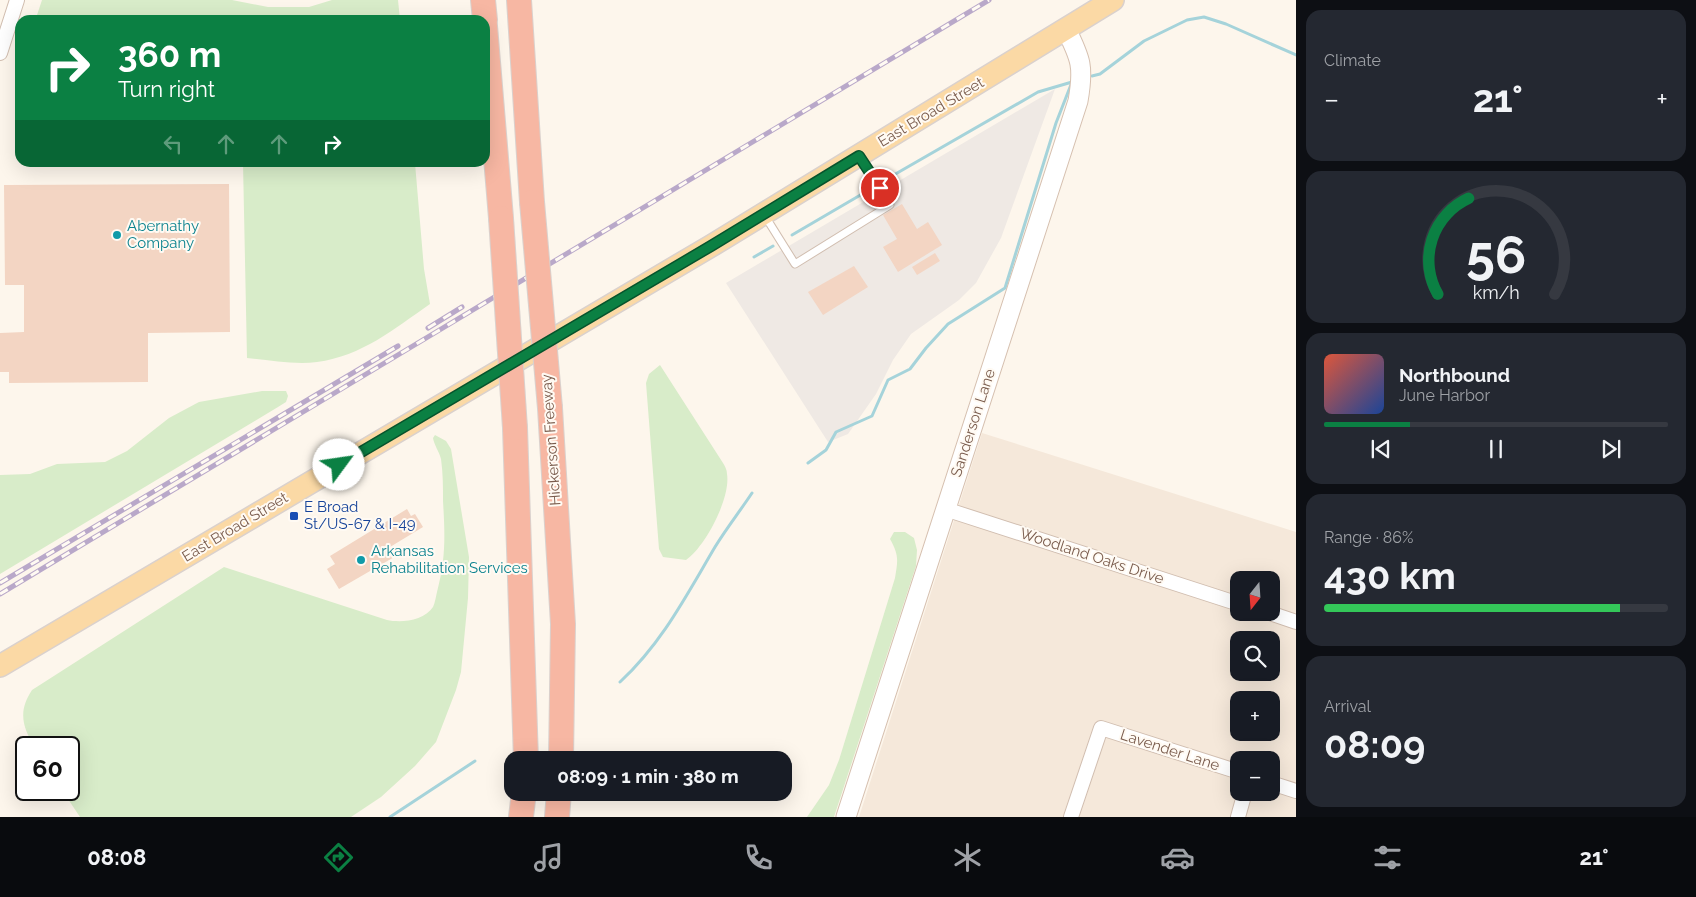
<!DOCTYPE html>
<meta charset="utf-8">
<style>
:root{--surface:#171b24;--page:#242831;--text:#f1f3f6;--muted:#9ea1a6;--line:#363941;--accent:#0b8043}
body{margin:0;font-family:Raleway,sans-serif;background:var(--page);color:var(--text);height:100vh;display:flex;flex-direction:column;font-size:19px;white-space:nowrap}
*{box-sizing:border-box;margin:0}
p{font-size:16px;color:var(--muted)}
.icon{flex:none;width:28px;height:28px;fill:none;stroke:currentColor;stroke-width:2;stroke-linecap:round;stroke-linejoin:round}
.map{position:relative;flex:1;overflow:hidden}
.side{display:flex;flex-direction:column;gap:10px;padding:10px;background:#0d0f14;width:400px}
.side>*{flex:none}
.hud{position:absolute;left:15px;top:15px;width:475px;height:152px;border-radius:15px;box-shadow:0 5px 20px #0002;background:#0b8043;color:#fff;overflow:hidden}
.needle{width:32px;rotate:197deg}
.controls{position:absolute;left:1230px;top:571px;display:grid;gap:10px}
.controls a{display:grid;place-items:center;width:50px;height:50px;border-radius:10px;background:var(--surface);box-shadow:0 5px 20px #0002;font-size:25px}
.speed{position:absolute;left:15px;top:736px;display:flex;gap:10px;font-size:25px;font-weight:700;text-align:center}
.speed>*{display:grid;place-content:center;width:65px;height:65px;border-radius:50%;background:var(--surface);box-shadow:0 5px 20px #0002;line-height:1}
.speed .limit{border:2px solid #111;border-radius:8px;background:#fff;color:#111}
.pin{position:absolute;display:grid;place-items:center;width:42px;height:42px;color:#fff;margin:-21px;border:2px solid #fff;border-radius:50%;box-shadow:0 1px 5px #0007}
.me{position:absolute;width:55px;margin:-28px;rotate:59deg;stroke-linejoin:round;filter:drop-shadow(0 0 4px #0008)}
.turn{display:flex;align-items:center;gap:18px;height:105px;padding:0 20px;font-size:22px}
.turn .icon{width:65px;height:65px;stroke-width:2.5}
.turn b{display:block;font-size:35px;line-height:42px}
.lanes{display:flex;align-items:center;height:48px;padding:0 20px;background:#0003;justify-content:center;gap:25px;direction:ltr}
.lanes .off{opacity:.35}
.big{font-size:38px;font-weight:700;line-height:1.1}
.side .tile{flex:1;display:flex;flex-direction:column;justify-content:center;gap:8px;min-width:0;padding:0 18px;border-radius:15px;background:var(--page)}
.side .dial{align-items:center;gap:0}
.dial svg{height:130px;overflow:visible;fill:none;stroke:var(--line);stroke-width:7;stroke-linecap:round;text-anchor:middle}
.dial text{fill:var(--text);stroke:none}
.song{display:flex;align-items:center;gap:15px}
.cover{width:60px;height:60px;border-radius:8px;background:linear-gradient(135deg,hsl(10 70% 55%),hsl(220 70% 35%))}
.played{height:5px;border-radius:2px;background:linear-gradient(90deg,var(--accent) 25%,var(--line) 25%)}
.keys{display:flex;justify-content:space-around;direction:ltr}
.heat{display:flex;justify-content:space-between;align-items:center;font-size:28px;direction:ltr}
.charge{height:8px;border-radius:4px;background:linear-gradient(90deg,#34c759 86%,var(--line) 0)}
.trip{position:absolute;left:504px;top:751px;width:288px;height:50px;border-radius:15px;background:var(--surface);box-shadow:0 5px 20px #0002;font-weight:700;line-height:50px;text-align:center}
.tabs{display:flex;height:80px;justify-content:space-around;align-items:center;background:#090b0e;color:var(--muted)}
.tabs .icon{width:35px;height:35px}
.tabs .active{color:var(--accent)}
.tabs b{font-size:22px;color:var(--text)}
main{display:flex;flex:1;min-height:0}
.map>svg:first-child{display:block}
.residential{fill:#f5e8da;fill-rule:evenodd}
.industrial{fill:#efe9e4}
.green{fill:#d8ecc9}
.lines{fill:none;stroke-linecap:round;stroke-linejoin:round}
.stream{stroke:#a5d3da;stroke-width:3}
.building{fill:#f3d5c3}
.lane-casing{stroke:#d1beb0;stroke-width:9}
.street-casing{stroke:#d1beb0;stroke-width:16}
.secondary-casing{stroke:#d6c0b0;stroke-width:21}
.primary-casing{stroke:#dad1cd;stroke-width:24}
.highway-casing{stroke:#dad1cd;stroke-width:26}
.lane{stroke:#fff;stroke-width:7}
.street{stroke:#fff;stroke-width:14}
.secondary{stroke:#fff;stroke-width:19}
.primary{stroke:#fbd9a5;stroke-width:21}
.highway{stroke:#f7b7a3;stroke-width:24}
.rail-casing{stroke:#b9a8c9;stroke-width:5}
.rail{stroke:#fffaf3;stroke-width:3;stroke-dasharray:9;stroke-linecap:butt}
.highway-bridge-casing{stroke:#dad1cd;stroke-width:26;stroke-linecap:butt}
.highway-bridge{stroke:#f7b7a3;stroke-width:24}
.route-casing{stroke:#07532c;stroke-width:12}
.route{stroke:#0b8043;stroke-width:9}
.culture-dot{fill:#0f9aa8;stroke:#fffaf3;stroke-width:2}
.transit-dot{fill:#1a4fb4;stroke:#fffaf3;stroke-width:2}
.labels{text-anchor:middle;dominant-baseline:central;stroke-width:4;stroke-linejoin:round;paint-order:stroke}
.street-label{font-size:15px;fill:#7a5c4d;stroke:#fffaf3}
.culture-label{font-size:15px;fill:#0d838f;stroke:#fffaf3;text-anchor:start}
.transit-label{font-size:15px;fill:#164399;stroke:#fffaf3;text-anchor:start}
</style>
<main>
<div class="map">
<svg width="1296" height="817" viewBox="0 0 1296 817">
<rect width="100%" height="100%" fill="#fdf6ec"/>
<path class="residential" d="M982,433L1296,532V817H859ZM1239,580H1271V612H1239ZM1239,640H1271V672H1239ZM1239,700H1271V732H1239ZM1239,760H1271V792H1239Z"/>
<path class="industrial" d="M1055,89L1001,238L976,283L959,300L911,334L893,360L876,394L848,434L828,442L726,283Z"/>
<g class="green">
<path d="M42,0H232L268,7H309L332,0H398L400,20H41L37,15Z"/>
<path d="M243,163H415L424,269L430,304C394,329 362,356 317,362C295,365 269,360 247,358Z"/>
<path d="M660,365L723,463C725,466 727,470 727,474C731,498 705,547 686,560L663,557L659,549L646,383L649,374Z"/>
<path d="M262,391H286L288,396L286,402L278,407L0,574V475L30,474L57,464L105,462L127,451L169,418L199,402Z"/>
<path d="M435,435L446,441L451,449L469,557L468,598L461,672L456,690L436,742L415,766L381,797L351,817H80L62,790H69V748L35,747C22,727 18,711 32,690L224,567L387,620C401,623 424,621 433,607C435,603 436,596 437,592C446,558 445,535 443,501C443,487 443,473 441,459C439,451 434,445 433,438Z"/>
<path d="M894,532H905L914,538L917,550L916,566L834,817H807L829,785L839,760L895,578C898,560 899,555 890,539Z"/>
</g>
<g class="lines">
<g class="stream">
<path d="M1092,76L1100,74L1144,41L1187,20L1204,17L1226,24L1296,55"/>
<path d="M885,180L1038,92L1072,82"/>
<path d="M792,235L869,190"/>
<path d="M754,257L773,246"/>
<path d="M808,463L826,450L836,432L872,416L888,380L910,369L926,348L948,324L1005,288L1056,123L1072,82"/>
<path d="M620,682C662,643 686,596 715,547C726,529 740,511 752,493"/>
<path d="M390,817L475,761"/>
</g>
</g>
<g class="building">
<path d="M229,184L230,332L148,333V382L9,383V372H0V333L24,332V285H5L4,185Z"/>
<path d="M902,204L917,229L928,222L942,245L898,272L883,247L897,239L883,215Z"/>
<path d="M935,253L940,261L917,275L912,267Z"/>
<path d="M854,266L868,287L823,315L808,292Z"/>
<path d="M407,509L411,516L415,514L423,527L390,547L396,556L339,589L327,569L335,564L330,556Z"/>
</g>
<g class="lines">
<defs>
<path id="lane" d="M765,216L795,264L890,205L860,158"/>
<g id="street">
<path d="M0,53L17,0"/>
<path d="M945,509L1239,604"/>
<path d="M1267,612L1296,622"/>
<path d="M1271,783L1296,791"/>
<path d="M1071,817L1101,728L1239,772"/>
<path d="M1238,817L1245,792"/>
</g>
<path id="secondary" d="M846,817L1078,101C1084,67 1081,59 1066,29"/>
<path id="primary" d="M0,666L711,246L1113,0"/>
<g id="highway">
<path d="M483,0L485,20"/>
<path d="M519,0L532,202"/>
<path d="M485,26L501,218"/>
<path d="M550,408L563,624L561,760"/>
<path d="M515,428L526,760"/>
<path d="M521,817L524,792"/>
<path d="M557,817L559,792"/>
</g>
</defs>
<use href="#lane" class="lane-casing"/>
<use href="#street" class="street-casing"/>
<use href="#secondary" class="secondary-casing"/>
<use href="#primary" class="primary-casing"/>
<use href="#highway" class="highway-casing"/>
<use href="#lane" class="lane"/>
<use href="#street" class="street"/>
<use href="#secondary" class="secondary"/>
<use href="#primary" class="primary"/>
<use href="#highway" class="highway"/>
<defs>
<g id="rail">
<path d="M428,328L462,307"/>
<path d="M0,583L398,346"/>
<path d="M0,594L989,0"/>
</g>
</defs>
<use href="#rail" class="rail-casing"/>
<use href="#rail" class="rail"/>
<defs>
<g id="highway-bridge">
<path d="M532,202L550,408"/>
<path d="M501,218L515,428"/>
</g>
</defs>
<use href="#highway-bridge" class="highway-bridge-casing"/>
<use href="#highway-bridge" class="highway-bridge"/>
</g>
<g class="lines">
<defs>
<path id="route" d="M339,465L711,246L859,156L880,188"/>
</defs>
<use href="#route" class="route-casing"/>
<use href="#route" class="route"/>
</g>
<g class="culture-dot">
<circle cx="117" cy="235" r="5"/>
<circle cx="361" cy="560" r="5"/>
</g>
<rect class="transit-dot" x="289" y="511" width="10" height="10" rx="2.5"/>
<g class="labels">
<g class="street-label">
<text transform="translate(931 112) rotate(-31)">East Broad Street</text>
<text transform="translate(973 423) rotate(-72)">Sanderson Lane</text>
<text transform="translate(551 440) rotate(-94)">Hickerson Freeway</text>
<text transform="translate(235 527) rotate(-31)">East Broad Street</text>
<text transform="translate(1092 556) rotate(18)">Woodland Oaks Drive</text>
<text transform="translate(1170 750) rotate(18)">Lavender Lane</text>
</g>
<g class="culture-label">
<text x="127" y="226">Abernathy<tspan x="127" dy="17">Company</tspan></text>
<text x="371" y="551">Arkansas<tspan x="371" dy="17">Rehabilitation Services</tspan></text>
</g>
<g class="transit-label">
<text x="304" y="507">E Broad<tspan x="304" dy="17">St/US-67 &amp; I-49</tspan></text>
</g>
</g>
</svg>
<div class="controls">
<a><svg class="needle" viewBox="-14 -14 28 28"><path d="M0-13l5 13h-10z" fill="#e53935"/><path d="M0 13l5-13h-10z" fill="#9ea1a6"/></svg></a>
<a><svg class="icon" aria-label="search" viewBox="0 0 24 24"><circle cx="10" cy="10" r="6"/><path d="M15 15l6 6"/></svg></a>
<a>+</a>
<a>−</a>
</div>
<div class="speed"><div class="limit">60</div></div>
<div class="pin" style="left:880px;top:188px;background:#d93025"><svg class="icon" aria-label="arrive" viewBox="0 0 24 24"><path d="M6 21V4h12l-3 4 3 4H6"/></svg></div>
<svg class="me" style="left:339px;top:465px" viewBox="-20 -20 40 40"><circle r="19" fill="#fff"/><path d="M0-13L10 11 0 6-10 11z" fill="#0b8043"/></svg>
<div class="trip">08:09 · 1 min · 380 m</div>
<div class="hud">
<div class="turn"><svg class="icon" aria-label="right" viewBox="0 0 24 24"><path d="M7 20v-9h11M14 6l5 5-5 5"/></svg><div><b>360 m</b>Turn right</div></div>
<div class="lanes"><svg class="icon off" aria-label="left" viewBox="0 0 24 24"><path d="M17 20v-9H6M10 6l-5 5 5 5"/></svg><svg class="icon off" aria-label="ahead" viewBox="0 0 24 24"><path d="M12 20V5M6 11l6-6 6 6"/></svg><svg class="icon off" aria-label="ahead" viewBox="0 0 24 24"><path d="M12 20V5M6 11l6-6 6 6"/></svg><svg class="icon" aria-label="right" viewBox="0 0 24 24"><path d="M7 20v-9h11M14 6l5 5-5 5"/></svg></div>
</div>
</div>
<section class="side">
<div class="tile"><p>Climate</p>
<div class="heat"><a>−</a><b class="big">21°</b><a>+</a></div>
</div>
<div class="tile dial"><svg viewBox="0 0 100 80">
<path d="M14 69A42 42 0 1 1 86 69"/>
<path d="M14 69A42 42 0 0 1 33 10" stroke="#0b8043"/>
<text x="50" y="56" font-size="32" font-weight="700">56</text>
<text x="50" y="72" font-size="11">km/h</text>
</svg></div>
<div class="tile">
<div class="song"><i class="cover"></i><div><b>Northbound</b><p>June Harbor</p></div></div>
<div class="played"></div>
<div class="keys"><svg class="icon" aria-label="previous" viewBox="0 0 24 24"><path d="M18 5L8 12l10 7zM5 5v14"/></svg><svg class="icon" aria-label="pause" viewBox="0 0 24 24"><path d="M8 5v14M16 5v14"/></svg><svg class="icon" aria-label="next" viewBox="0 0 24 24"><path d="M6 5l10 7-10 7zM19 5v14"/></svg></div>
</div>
<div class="tile"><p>Range · 86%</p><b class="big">430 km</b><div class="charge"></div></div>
<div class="tile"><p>Arrival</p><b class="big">08:09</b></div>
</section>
</main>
<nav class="tabs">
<b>08:08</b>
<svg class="icon active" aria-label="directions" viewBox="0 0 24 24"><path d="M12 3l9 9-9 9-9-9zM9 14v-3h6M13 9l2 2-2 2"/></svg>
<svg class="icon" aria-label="music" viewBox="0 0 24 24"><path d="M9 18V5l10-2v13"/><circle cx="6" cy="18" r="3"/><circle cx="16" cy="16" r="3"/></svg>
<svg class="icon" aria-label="phone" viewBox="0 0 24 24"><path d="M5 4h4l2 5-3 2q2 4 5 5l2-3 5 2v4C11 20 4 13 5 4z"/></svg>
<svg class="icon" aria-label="climate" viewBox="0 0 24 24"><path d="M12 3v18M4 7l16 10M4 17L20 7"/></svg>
<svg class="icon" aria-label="car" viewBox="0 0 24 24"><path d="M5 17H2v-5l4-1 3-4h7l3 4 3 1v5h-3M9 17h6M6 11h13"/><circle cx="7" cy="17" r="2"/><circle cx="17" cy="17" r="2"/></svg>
<svg class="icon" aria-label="filters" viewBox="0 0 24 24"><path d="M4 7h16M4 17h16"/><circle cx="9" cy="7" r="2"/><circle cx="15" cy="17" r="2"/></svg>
<b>21°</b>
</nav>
